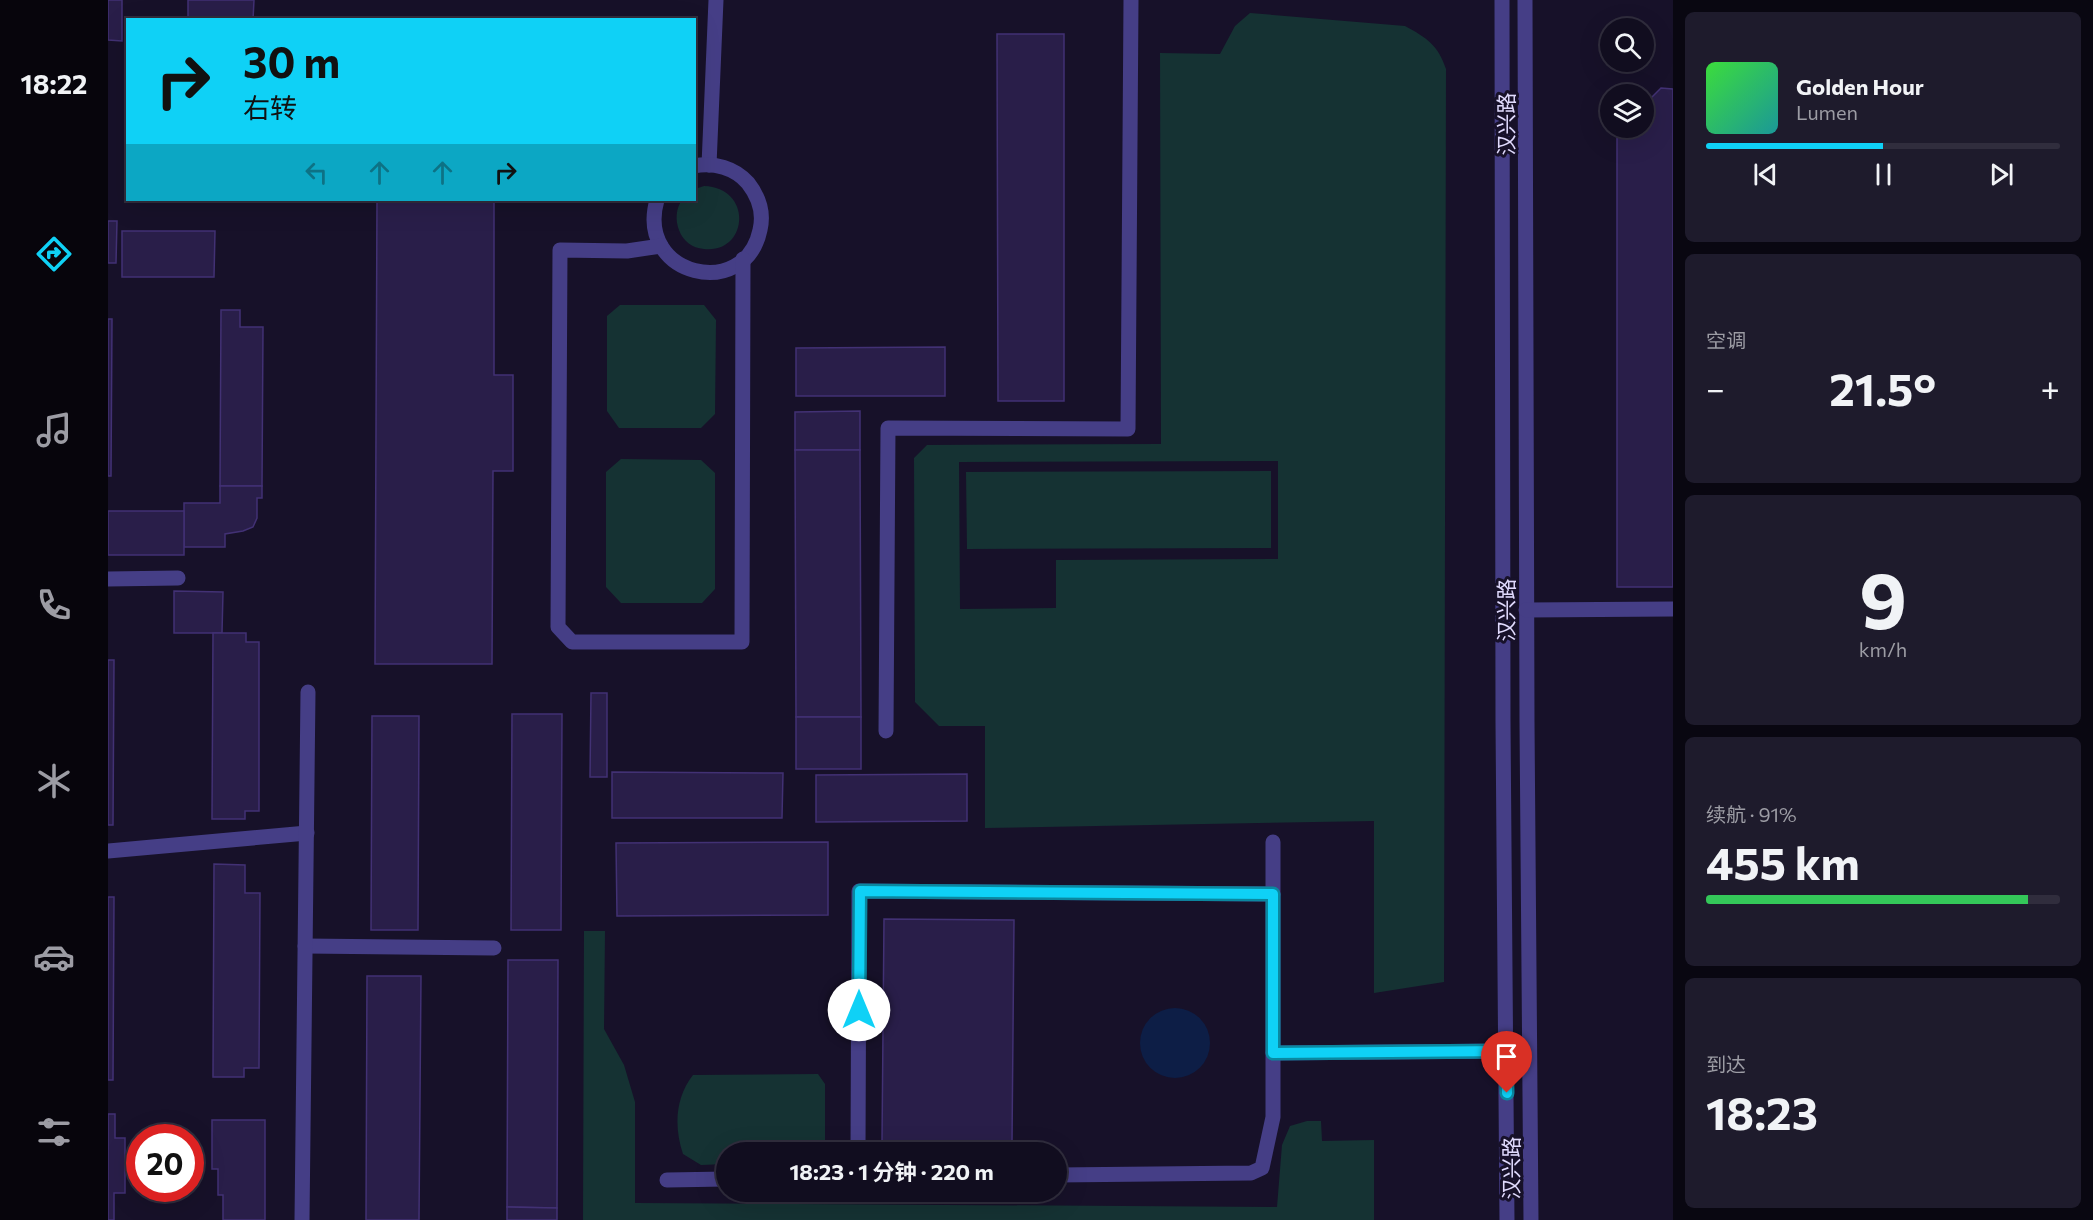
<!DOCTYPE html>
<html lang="zh">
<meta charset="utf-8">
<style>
:root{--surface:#110d1f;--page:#1e1b2c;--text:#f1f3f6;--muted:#9c9ca4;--line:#302d3d;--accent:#0fd1f6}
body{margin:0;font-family:Commissioner,"Noto Sans SC",sans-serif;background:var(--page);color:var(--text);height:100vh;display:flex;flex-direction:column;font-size:22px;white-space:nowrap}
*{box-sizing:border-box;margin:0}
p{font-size:20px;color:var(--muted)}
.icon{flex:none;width:33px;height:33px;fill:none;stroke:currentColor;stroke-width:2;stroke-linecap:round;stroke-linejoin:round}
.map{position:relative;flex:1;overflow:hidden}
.panel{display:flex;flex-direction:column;gap:12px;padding:12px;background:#090711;width:420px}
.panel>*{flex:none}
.guide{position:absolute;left:18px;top:18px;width:570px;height:183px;border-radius:0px;box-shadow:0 6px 24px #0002,0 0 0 2px var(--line);background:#0fd1f6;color:#111;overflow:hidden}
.controls{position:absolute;left:1492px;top:18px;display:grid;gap:12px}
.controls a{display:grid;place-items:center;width:54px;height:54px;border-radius:50%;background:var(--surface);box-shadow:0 6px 24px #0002,0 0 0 2px var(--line);font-size:30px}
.speed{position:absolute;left:18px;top:1124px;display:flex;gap:12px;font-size:30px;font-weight:700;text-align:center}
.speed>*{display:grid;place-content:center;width:78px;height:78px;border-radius:50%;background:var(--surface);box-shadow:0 6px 24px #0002,0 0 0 2px var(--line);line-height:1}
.speed .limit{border:9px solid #d22;background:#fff;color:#111}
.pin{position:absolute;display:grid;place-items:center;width:51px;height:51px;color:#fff;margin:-62px -26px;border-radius:50% 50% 50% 0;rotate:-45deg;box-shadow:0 0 6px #0007}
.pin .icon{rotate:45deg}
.me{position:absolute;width:66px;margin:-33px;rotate:0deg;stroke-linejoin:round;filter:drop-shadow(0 0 4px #0008)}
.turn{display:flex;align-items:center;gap:21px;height:126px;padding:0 18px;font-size:27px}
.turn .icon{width:78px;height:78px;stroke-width:2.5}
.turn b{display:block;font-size:42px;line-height:51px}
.lanes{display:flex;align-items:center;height:57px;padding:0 18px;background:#0003;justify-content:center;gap:30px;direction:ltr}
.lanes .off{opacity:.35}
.big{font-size:45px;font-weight:700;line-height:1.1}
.panel .widget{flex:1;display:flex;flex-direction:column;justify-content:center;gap:9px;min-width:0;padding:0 21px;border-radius:9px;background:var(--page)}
.panel .dial{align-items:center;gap:0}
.dial b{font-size:78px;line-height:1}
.song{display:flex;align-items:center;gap:18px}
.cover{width:72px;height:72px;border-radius:9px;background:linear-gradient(135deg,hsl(120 70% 55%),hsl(180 70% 35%))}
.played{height:6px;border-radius:3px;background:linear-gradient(90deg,var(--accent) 50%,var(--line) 50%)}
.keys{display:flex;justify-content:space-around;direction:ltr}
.heat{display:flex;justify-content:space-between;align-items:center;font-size:33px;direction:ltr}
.charge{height:9px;border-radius:4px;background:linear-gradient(90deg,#34c759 91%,var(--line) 0)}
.trip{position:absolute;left:608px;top:1142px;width:351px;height:60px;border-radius:30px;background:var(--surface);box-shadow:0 6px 24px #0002,0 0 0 2px var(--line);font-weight:700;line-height:60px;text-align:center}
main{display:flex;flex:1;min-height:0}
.tab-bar{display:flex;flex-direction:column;width:108px;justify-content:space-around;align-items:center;background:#07050c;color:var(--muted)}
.tab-bar .icon{width:42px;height:42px}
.tab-bar .active{color:var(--accent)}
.tab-bar b{font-size:27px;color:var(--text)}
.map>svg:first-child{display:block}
.green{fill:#153233;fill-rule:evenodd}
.water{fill:#0d1e46}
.building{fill:#291e49;stroke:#423174;stroke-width:1.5}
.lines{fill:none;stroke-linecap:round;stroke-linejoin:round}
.minor{stroke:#453e86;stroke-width:15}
.route-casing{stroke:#0a88a0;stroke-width:15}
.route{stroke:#0fd1f6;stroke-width:10}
.labels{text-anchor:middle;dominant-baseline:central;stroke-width:6;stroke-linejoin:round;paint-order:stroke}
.street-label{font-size:21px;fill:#e1dbfe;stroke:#171129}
</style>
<main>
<nav class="tab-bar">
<b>18:22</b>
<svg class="icon active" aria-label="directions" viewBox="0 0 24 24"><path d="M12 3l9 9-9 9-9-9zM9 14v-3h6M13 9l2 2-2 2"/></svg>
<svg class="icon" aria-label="music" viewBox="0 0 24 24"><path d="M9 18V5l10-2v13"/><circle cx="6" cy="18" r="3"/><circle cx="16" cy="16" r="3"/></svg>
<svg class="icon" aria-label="phone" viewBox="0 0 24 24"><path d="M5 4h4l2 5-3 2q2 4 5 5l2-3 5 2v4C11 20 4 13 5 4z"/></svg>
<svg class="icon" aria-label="climate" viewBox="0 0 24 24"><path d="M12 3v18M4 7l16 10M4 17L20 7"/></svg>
<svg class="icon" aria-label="car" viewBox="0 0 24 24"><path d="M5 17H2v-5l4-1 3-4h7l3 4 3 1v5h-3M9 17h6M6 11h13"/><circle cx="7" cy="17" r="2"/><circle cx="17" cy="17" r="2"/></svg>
<svg class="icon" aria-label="filters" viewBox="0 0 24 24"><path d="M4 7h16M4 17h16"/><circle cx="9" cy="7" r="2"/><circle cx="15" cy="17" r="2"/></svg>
</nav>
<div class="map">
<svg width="1565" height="1220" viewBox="0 0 1565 1220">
<rect width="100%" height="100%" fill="#171129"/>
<g class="green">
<path d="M1142,13L1297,26C1319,38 1330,45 1338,69L1336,982L1266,993V821L877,828V726H831L807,702L806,458L819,445L1053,444L1052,53L1112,54L1127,26ZM851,462L1170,461V559L948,560V608L852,609Z"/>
<path d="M596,186C646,188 640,254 596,249C584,248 575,241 571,230C567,220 568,208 574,200H586L587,189Z"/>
<path d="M512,305H596L608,320L607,414L593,428H511L499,411V316Z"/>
<path d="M513,459L593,460L607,473V589L594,603H513L498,587V472Z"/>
<path d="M1163,471V548L859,549L858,472Z"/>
<path d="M476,931H497L496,1029L516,1065L527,1102V1203L1169,1207L1174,1145L1182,1126L1199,1121H1213L1214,1141L1266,1140V1220H475Z"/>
<path d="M710,1074L717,1084V1146L715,1152H618V1164L593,1165L575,1154C566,1127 567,1098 585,1075Z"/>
</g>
<circle class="water" cx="1067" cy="1043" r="35"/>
<g class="building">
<path d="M0,0H14V41L0,40Z"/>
<path d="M80,0H146L145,20H80Z"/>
<path d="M889,34H956V401H890Z"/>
<path d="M1553,88L1565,89V587H1509V132L1514,128H1536V105Z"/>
<path d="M80,200H137V201Z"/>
<path d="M269,200H386V375H405V471H385L384,664H267Z"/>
<path d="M0,221H9L8,263H0Z"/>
<path d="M14,231H107L106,277H14Z"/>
<path d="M113,310H132V327H155L154,486H112Z"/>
<path d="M0,319H4L3,476H0Z"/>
<path d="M837,347V396H688V348Z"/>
<path d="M752,411V450H687V412Z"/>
<path d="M687,450H752L753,717H688Z"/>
<path d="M112,486H154V498H149V518L145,527L135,531L117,534V547H76V503H112Z"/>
<rect x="0" y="511" width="76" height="44"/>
<path d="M66,591L115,592L114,633H66Z"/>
<path d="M105,633H138V642H151V811H137V819H104Z"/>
<path d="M0,660H6L5,825H0Z"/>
<path d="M483,693H499V777H482Z"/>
<path d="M404,714H454L453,930H403Z"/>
<path d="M264,716H311L310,930H263Z"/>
<rect x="688" y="717" width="65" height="52"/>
<path d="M504,772L675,773L674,818H504Z"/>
<path d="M859,774V821L708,822V775Z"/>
<path d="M720,842V915L509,916L508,843Z"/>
<path d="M106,864L137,865V893H152L151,1068H136V1077H105Z"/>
<path d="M0,897H6L5,1080H0Z"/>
<path d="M776,919L906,920L904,1143L774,1142Z"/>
<path d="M400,960H450L449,1208L399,1207Z"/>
<path d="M259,976H313L311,1220H258Z"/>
<path d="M0,1114H7V1138H17V1193H6V1220H0Z"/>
<path d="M104,1120H157V1220H115V1195H110V1169H104Z"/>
<path d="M399,1207L449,1208V1220H399Z"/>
</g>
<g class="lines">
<g class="minor">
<path d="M1394,0L1395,722L1399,1220"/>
<path d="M1417,0L1419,722L1423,1220"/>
<path d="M601,165L608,0"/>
<path d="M549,200C527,276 637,302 652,230C656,213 651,197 640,183C627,168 606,162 586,166"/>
<path d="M553,246L519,251L452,250L450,627L464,642H634L635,259"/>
<path d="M0,579L70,578"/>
<path d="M1418,610L1565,609"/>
<path d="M778,731L780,428L1020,429L1023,0"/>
<path d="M0,851L199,833"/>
<path d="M197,946L386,948"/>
<path d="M1165,1053L1398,1051"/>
<path d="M750,1152L751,891L1165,894"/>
<path d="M948,1175L1143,1173L1154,1168L1165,1117V842"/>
<path d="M559,1180L618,1179"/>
<path d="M194,1220L200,692"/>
</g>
</g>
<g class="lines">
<defs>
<path id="route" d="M751,1010L752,891L1165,894V1053L1398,1051L1399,1093"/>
</defs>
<use href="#route" class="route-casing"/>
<use href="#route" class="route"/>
</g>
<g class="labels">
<g class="street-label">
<text transform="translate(1397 124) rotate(-90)">汉兴路</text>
<text transform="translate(1397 610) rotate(-90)">汉兴路</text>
<text transform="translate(1402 1168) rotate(-90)">汉兴路</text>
</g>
</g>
</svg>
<div class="controls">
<a><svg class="icon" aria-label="search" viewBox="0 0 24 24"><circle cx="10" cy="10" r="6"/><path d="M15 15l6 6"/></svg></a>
<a><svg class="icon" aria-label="layers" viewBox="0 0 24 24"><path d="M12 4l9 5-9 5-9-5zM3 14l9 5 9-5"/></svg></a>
</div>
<div class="speed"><div class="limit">20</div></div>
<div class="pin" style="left:1399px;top:1093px;background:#d93025"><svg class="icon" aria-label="arrive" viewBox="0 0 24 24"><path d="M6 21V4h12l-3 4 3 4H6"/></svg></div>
<svg class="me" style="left:751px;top:1010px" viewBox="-20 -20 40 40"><circle r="19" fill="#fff"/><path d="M0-13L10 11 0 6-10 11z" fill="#0fd1f6"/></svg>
<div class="trip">18:23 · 1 分钟 · 220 m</div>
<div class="guide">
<div class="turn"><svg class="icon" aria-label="right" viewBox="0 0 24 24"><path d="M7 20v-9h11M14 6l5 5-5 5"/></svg><div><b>30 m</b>右转</div></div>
<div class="lanes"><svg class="icon off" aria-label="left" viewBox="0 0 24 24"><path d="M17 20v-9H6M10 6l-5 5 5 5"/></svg><svg class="icon off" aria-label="ahead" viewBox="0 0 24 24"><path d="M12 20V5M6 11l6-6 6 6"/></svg><svg class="icon off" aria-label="ahead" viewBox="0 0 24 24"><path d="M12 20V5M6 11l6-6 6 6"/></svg><svg class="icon" aria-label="right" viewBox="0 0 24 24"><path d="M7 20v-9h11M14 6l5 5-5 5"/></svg></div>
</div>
</div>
<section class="panel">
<div class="widget">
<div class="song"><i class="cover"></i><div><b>Golden Hour</b><p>Lumen</p></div></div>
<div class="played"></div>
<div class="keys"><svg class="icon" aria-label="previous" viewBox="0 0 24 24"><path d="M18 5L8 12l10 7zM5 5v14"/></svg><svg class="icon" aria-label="pause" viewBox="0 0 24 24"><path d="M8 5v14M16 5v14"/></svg><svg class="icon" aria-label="next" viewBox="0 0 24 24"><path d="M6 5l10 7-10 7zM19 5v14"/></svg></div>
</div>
<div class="widget"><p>空调</p>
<div class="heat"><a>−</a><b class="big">21.5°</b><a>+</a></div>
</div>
<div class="widget dial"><b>9</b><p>km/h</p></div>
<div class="widget"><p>续航 · 91%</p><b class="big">455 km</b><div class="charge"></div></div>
<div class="widget"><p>到达</p><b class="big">18:23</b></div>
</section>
</main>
